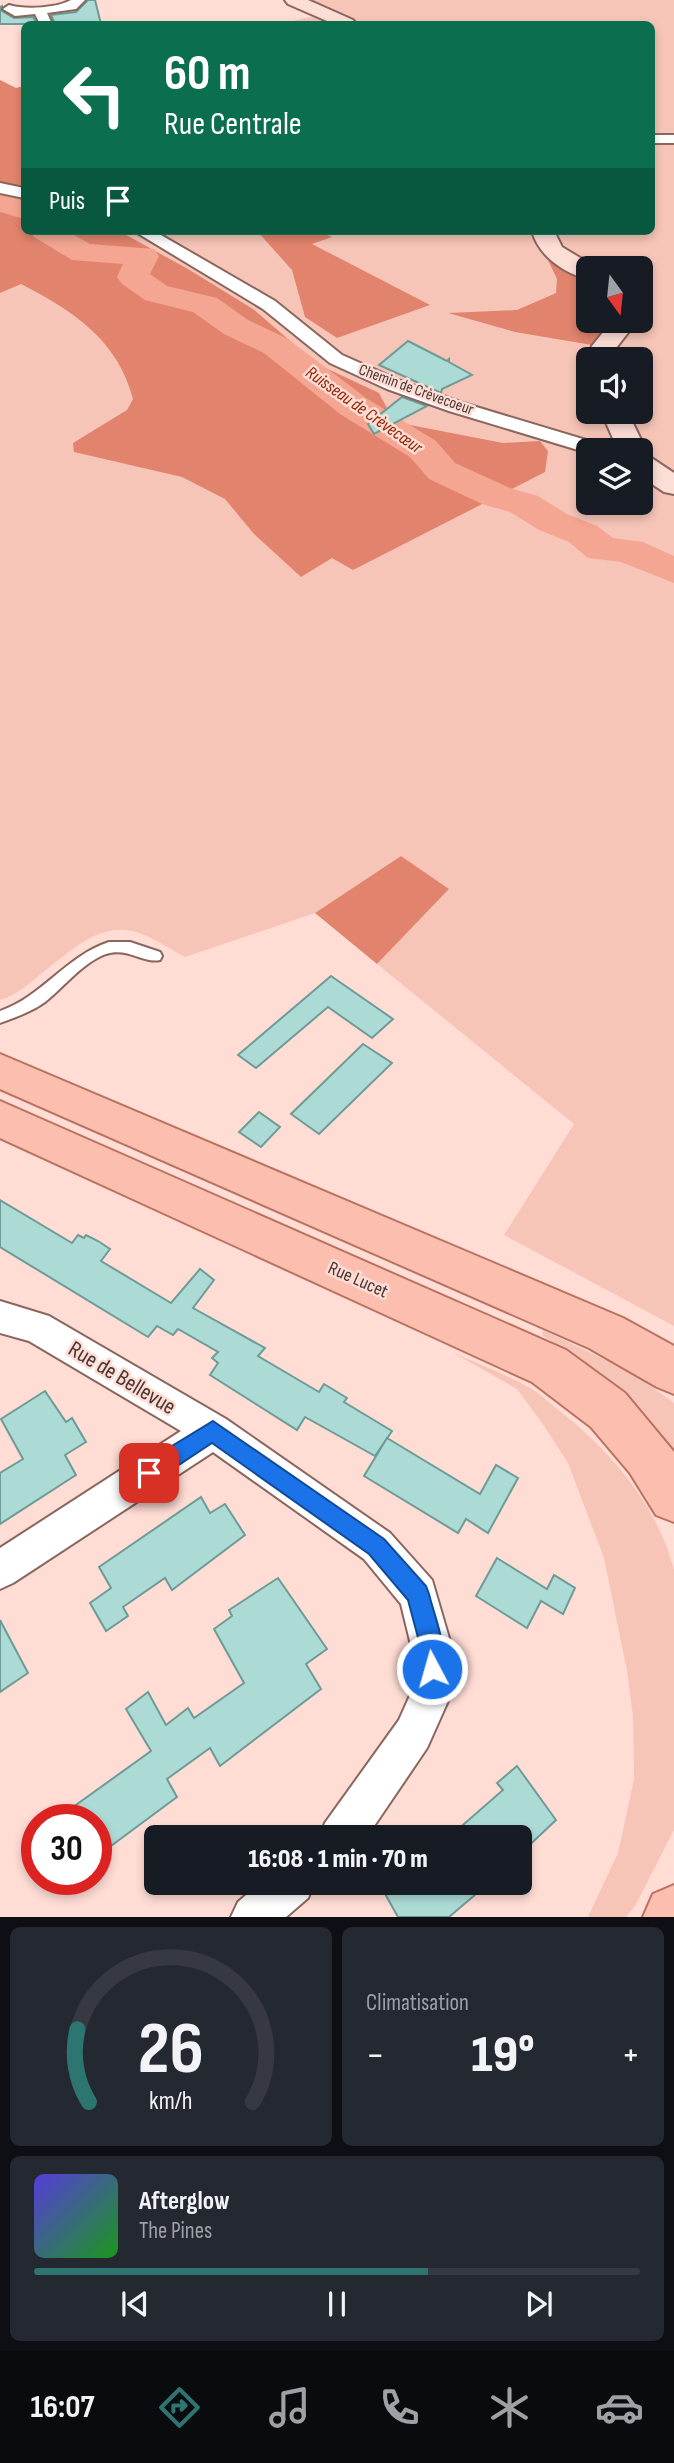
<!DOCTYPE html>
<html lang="fr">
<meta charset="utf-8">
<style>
:root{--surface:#171b24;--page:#242831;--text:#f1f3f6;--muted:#9ea1a6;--line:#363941;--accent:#2d7571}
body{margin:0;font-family:"Sofia Sans Condensed",sans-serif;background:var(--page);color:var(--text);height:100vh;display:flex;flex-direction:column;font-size:26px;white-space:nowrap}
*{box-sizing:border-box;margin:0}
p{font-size:23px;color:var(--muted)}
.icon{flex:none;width:38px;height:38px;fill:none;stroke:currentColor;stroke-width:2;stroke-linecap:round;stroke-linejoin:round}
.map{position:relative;height:1917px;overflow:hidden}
.details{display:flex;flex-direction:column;gap:10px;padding:10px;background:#0d0f14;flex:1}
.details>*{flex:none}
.hud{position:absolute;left:21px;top:21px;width:634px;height:214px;border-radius:10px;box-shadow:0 4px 10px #0003;background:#0b6e4f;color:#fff;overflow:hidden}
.needle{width:46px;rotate:165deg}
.fabs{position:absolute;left:576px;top:256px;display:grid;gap:14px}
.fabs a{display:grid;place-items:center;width:77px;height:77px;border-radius:10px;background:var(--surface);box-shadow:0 4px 10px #0003;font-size:35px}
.speed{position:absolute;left:21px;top:1804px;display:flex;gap:14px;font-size:35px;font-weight:700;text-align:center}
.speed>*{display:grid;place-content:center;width:91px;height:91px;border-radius:50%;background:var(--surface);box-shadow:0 4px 10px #0003;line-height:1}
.speed .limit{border:10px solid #d22;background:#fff;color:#111}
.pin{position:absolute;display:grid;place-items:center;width:60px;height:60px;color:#fff;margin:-30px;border-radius:14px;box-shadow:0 4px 10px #0006}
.me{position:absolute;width:77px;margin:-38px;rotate:354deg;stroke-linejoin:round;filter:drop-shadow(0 0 5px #0008)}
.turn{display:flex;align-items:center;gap:24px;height:147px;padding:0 28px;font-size:32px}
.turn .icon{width:91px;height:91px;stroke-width:2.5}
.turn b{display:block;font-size:49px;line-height:60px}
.then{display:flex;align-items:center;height:66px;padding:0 28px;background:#0003;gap:14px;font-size:26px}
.big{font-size:52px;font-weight:800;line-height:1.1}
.details .card{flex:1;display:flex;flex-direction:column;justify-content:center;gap:10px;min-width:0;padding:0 24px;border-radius:10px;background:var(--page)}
.details .dial{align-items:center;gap:0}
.dial svg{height:182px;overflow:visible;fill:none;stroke:var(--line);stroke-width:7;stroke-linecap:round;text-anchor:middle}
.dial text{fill:var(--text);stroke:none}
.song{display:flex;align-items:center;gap:21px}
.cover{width:84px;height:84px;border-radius:10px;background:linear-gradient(135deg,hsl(250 70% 55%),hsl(120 70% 35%))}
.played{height:7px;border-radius:4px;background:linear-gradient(90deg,var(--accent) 65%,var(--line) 65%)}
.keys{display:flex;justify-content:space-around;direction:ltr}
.heat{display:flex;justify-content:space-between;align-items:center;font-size:38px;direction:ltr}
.details .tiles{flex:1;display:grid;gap:10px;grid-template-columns:1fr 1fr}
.card:last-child{grid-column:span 2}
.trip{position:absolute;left:144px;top:1825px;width:388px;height:70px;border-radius:10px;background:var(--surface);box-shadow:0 4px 10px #0003;font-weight:800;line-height:70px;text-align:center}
.menu{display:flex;height:112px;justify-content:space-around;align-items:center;background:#090b0e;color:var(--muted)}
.menu .icon{width:49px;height:49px}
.menu .current{color:var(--accent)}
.menu b{font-size:32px;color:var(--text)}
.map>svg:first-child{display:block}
.green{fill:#f7c5b8;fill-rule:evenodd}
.forest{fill:#e2846d}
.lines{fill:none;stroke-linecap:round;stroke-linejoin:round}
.river{fill:#f4a692;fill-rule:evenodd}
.building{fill:#acdbd6;stroke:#6e9b97;stroke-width:2}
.lane-casing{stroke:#8a665d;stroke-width:4}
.street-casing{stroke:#8a665d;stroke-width:4}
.secondary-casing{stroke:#8a665d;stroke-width:4}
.primary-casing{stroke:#ba7260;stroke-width:4}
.lane{fill:#fff;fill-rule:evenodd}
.street{fill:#fff;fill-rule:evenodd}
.secondary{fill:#fdded7;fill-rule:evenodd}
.primary{fill:#fbbeaf;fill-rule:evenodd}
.route{fill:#1a73e8;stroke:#114b97;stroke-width:2}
.labels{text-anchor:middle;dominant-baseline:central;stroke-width:5;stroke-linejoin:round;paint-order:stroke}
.far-street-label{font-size:16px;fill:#483733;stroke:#ffddd5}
.far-water-label{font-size:18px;font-style:italic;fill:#942405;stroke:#ffddd5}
.street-label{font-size:19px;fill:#483733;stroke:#ffddd5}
.near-street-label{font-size:23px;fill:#483733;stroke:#ffddd5}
</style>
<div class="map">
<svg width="674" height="1917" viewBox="0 0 674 1917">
<rect width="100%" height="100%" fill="#ffddd5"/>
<g class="green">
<path d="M310,0H674V1326L504,1235L574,1124L377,964L449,889L401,856L315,913L185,957C171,950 157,940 142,934C102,918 70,952 41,974C30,984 14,996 0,1000V80L16,88L24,86V231H651V24H281L336,11ZM588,268H640V320H588ZM588,359H640V411H588ZM588,450H640V502H588Z"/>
<path d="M543,1330L633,1373L674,1403V1450L640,1408L589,1366L542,1335Z"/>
<path d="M452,1352C478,1364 506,1374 530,1388C539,1393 548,1401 556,1408C609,1449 657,1504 674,1570V1830L635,1906L626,1917H588L618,1853L634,1779L633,1717L627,1671L604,1558L568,1463L542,1423L517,1389Z"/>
</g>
<g class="forest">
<path d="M0,80L16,88L24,86V187L0,182Z"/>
<path d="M0,195L24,200V231H119L188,269L253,309L317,364L379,393L388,410L405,424L503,443L540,441L548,451L545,472L353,570L332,558L301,577L254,534L225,499L182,477L74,452L73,443L127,410L133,399C118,340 72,310 21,284L0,293Z"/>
<path d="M257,231H320L332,237L312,244L430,305L337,338L305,317L292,270Z"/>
<path d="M548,260L588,282V320H613L592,345L515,332L448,313L517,310L556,293L557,279Z"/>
<path d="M401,856L449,889L377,964L315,913Z"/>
</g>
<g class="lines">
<g class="river">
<path d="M0,193L24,200V219L0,212Z"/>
<path d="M30,231H67L90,244L154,249L159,256L150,274L167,286L217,298L248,320L288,339L366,398L436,441L455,463L510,488L538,496L567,514L597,526L613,538L643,542L674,556V583L621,562L588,558L569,542L539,530L510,512L482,504L429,479L410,457L340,414L264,353L224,334L193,312L145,300L122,284L117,277L123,264L72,260L34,237Z"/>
</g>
</g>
<g class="building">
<path d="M88,0H95L101,24H55L51,15L76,12Z"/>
<path d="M2,6V11L14,18L33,17L37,24H0V7Z"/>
<path d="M408,341L447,361L449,359V362L472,375L442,389L441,393L379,365Z"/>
<path d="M402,397L427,406L374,434L368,424Z"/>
<path d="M331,976L393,1019L372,1038L328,1007L256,1068L238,1055Z"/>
<path d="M363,1044L392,1063L319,1134L291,1114Z"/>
<path d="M259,1112L280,1127L261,1147L239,1132Z"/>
<path d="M0,1200L72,1243L78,1235L84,1238L86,1235L98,1241L110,1249L101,1261L171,1303L200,1269L214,1280L193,1308L265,1348L258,1356L319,1392L324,1384L347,1398L344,1402L392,1431L375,1456L305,1417L297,1430L210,1375L218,1363L212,1358L218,1352L178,1329L173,1335L157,1326L148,1337L0,1247Z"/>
<path d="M45,1391L66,1422L72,1418L86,1442L65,1455L76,1475L0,1524V1473L23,1459L1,1419Z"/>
<path d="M387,1438L480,1494L496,1465L518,1478L488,1533L466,1519L458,1533L364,1476Z"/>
<path d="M201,1497L210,1513L225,1504L245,1535L172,1590L165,1578L123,1607L128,1616L106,1631L90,1603L111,1588L99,1567Z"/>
<path d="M497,1558L547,1589L554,1575L575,1588L563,1614L541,1601L527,1628L476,1596Z"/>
<path d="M278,1578L327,1649L306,1664L321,1689L220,1766L210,1748L167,1779L177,1797L96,1857V1820H55L151,1751L126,1709L148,1692L166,1725L188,1708L194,1718L244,1683L214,1629L232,1616L229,1610Z"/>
<path d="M0,1620L28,1673L0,1692Z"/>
<path d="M517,1766L556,1820L520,1854V1838H448L503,1790L497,1783Z"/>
<path d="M395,1883H489L449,1917H398L384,1892Z"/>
</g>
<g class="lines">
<defs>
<path id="lane" d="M109,942H130L160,952L162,956L160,960C144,964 128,947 106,954C82,963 65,986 45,1002C31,1012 16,1017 0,1023V1011C42,997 66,956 109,942Z"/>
<g id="street">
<path d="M71,0H85L76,9L47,13L52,24H40L35,14L15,16L3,9L9,5C25,10 57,8 71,0Z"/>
<rect x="651" y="135" width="23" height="8"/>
<path d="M0,183L24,188V198L0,193Z"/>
<path d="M134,231H154L275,301L342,355L401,381L463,403L606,446L609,450H588V453L449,411L387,389L330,363L263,309Z"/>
<path d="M0,1301L49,1316L226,1419L390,1533L432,1580L451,1645L452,1692L427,1748L366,1838H319L325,1823L399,1720L412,1691L411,1645L401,1604L364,1559L213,1452L13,1583L0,1589V1548L181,1431L29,1341L0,1333Z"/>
<path d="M260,1883H314L308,1898L286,1917H231L238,1902Z"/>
</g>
<g id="secondary">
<path d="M285,0H308L353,20L356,24H334L288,4Z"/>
<path d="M532,231H554L562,247L597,268H588V279C563,273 539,256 532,231Z"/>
<path d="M613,320H638L616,348L612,359H588V361L586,359L592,346Z"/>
<path d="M601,411H627L646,450L642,455L650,457L674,473V494L664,492L640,476V450H618Z"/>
</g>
<g id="primary">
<path d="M0,1054L623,1318L674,1346V1394L657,1387L589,1348L0,1089Z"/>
<path d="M0,1101L566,1350L625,1393L674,1452V1522L656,1515L630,1473L591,1427L532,1382L0,1138Z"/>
<path d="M674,1885V1917H643L653,1894Z"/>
</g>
</defs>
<use href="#lane" class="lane-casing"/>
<use href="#street" class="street-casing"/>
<use href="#secondary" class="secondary-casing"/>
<use href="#primary" class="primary-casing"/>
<use href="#lane" class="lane"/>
<use href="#street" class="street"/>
<use href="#secondary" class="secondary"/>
<use href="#primary" class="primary"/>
</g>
<path class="route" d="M213,1421L384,1539L426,1586L429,1594C435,1619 450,1651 440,1677L432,1680L424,1677L421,1669L420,1645L408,1600L369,1554L212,1443L156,1480L149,1483L141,1480L138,1473L141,1465Z"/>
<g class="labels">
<g class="far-street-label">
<text transform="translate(416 390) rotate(20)">Chemin de Crèvecoeur</text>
</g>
<g class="far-water-label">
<text transform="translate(364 410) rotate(35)">Ruisseau de Crèvecœur</text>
</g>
<g class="street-label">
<text transform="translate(358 1280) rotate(24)">Rue Lucet</text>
</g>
<g class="near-street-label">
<text transform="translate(122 1378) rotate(31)">Rue de Bellevue</text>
</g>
</g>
</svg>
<div class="fabs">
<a><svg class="needle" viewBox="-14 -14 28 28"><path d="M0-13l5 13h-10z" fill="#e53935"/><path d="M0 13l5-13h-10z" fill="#9ea1a6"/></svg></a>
<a><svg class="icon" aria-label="sound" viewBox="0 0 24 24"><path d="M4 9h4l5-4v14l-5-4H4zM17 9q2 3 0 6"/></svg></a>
<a><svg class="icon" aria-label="layers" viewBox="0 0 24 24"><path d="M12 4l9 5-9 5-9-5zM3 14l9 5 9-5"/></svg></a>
</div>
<div class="speed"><div class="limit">30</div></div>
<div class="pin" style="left:149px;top:1473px;background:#d93025"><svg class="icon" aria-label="arrive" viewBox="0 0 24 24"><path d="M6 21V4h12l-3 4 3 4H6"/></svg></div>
<svg class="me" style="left:432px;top:1669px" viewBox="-20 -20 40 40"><circle r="17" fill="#1a73e8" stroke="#fff" stroke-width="3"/><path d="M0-11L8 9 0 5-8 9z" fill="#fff"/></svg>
<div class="trip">16:08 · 1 min · 70 m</div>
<div class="hud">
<div class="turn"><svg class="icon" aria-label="left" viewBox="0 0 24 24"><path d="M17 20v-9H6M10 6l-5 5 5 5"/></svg><div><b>60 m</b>Rue Centrale</div></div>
<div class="then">Puis<svg class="icon" aria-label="arrive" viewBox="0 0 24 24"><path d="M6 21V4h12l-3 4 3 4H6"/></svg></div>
</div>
</div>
<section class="details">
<div class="tiles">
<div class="card dial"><svg viewBox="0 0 100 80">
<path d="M14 69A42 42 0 1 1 86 69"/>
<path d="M14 69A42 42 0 0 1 9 37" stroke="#2d7571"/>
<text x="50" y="56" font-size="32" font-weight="700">26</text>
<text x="50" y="72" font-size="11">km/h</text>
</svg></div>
<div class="card"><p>Climatisation</p>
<div class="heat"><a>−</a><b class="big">19°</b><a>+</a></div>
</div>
<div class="card">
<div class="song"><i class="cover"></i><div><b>Afterglow</b><p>The Pines</p></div></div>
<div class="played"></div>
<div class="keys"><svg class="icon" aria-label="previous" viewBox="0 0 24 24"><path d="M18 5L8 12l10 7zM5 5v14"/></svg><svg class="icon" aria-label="pause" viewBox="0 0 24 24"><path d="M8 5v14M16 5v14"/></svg><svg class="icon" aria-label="next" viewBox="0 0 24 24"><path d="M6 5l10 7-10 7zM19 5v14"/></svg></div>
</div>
</div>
</section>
<nav class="menu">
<b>16:07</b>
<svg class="icon current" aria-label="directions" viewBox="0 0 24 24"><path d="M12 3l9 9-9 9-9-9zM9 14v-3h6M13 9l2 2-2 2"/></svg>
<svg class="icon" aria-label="music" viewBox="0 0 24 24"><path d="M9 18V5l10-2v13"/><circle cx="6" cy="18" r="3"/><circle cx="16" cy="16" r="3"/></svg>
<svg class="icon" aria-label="phone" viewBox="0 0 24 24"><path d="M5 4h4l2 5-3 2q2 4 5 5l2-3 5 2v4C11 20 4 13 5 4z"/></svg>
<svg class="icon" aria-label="climate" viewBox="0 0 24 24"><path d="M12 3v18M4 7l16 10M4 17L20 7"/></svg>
<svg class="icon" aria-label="car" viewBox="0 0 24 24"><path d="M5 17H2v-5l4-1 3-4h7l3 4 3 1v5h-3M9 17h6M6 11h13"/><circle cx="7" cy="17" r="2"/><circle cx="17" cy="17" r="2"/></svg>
</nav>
